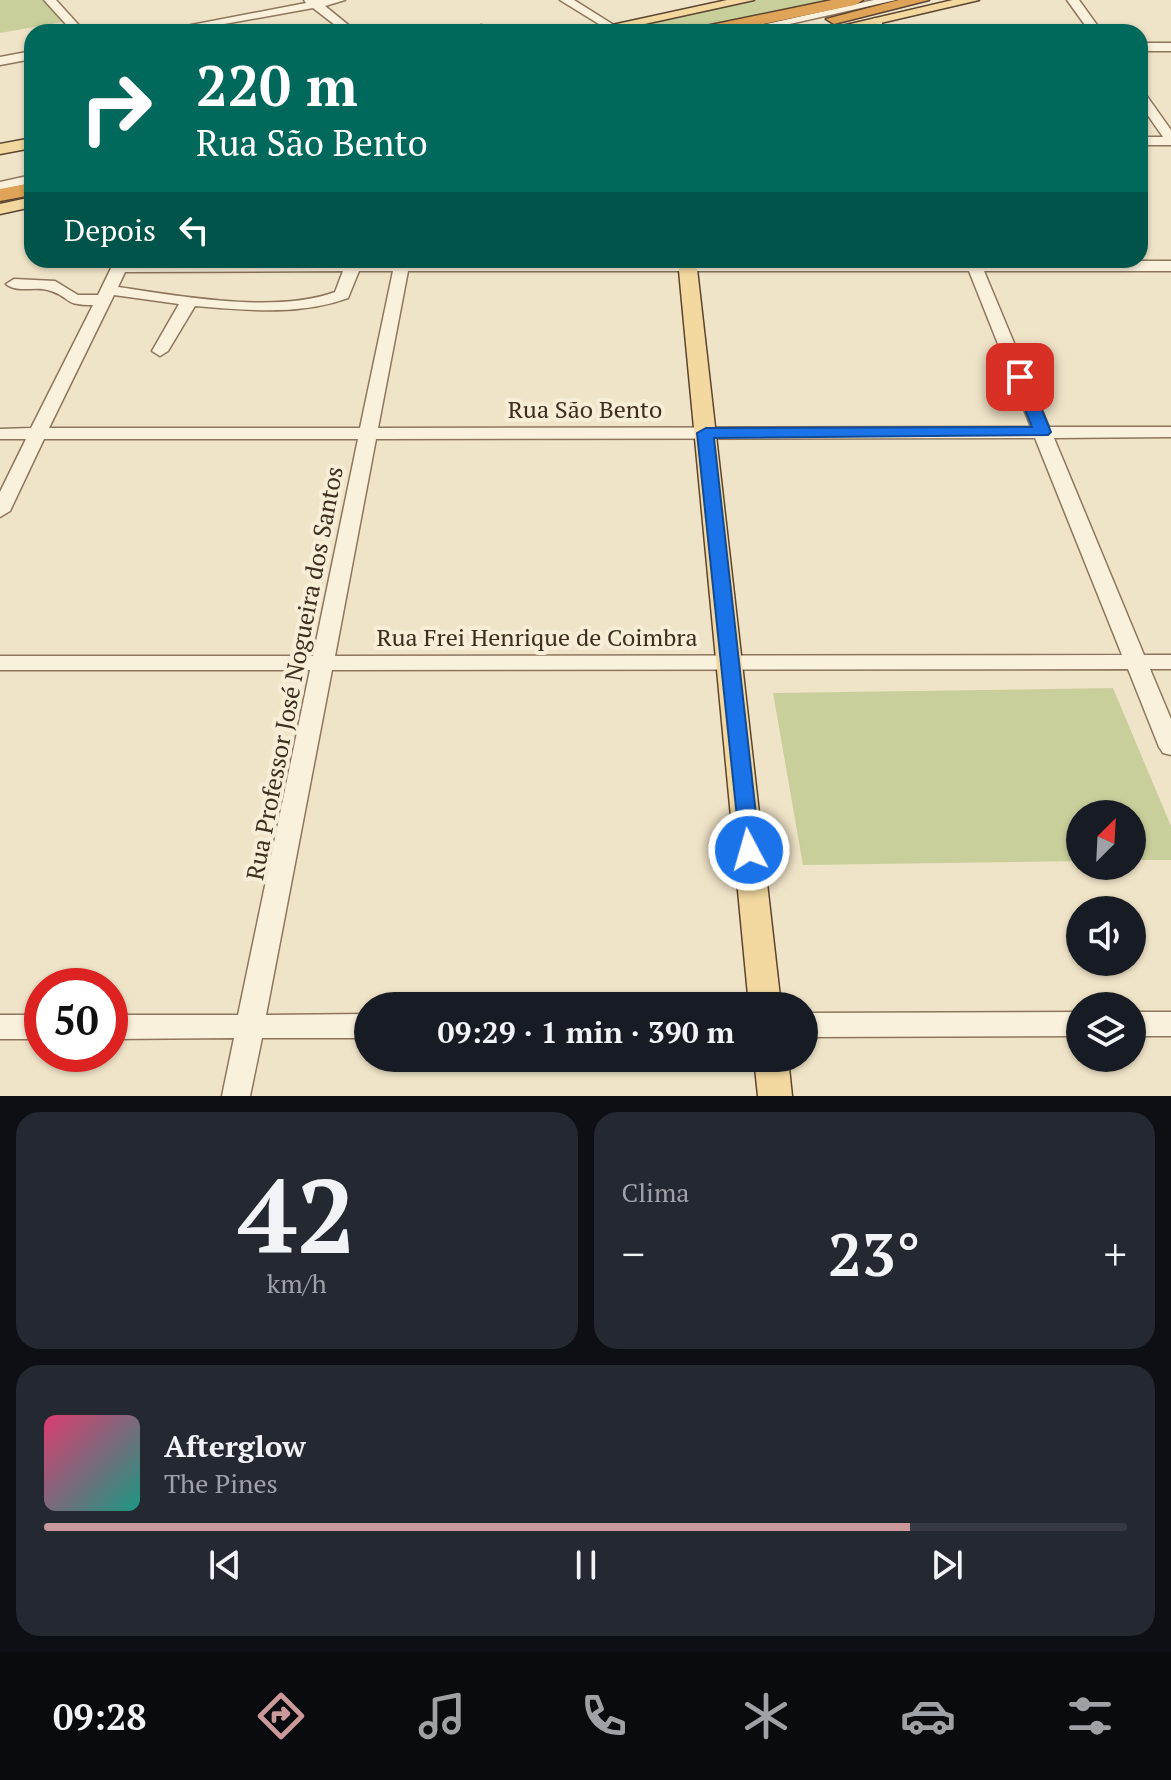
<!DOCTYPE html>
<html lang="pt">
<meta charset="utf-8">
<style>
:root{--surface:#171b24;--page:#242831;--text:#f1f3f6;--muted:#9ea1a6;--line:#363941;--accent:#cc999b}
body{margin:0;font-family:"PT Serif",serif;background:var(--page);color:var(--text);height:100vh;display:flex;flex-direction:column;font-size:30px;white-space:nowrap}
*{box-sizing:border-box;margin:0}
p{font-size:26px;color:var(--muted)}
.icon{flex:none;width:44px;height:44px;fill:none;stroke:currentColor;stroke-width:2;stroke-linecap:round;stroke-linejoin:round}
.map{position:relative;height:1096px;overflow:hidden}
.sheet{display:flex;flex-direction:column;gap:16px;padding:16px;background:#0d0f14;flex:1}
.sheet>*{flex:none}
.top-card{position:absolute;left:24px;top:24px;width:1124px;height:244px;border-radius:24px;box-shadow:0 2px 6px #0004;background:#00695c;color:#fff;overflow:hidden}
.needle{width:52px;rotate:24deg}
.buttons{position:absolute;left:1066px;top:800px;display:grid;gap:16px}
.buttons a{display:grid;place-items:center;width:80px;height:80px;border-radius:50%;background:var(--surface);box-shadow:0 2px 6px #0004;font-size:40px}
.speed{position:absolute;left:24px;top:968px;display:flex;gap:16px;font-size:40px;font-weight:700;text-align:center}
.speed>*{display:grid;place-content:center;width:104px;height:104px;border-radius:50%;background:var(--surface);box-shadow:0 2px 6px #0004;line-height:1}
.speed .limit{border:12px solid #d22;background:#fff;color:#111}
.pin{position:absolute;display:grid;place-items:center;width:68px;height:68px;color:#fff;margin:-34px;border-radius:16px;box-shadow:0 4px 12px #0006}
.me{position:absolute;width:88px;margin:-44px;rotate:354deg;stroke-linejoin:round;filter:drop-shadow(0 0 6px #0008)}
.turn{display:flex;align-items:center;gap:28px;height:168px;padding:0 40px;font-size:36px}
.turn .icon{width:104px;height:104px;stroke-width:2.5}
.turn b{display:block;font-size:56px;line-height:68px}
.then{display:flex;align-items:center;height:76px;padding:0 40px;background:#0003;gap:16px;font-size:30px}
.big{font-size:60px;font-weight:800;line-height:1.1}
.sheet .card{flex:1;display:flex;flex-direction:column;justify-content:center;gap:12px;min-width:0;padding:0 28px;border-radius:24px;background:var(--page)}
.sheet .dial{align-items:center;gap:0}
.dial b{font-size:104px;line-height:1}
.song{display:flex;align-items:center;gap:24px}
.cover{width:96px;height:96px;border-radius:12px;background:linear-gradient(135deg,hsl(340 70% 55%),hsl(170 70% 35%))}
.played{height:8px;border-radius:4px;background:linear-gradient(90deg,var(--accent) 80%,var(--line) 80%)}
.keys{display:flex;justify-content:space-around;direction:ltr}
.heat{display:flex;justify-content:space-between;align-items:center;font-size:44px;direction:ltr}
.sheet .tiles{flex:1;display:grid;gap:16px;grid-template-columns:1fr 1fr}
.card:last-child{grid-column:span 2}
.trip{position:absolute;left:354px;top:992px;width:464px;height:80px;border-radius:40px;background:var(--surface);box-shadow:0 2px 6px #0004;font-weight:800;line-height:80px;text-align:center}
.tabs{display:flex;height:128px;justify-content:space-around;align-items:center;background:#090b0e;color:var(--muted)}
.tabs .icon{width:56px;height:56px}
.tabs .on{color:var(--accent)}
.tabs b{font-size:36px;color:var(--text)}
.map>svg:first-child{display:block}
.green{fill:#c9cf9b}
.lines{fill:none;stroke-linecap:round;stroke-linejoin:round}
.minor-casing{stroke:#8d765c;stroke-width:3}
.major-casing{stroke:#5b4430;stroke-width:3}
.highway-casing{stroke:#5b4430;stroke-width:3}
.minor{fill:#faf1dc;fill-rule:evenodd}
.major{fill:#f3d9a0;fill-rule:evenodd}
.highway{fill:#e0a458;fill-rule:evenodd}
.route{fill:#1a73e8;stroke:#114b97;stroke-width:2}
.labels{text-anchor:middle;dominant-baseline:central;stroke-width:8;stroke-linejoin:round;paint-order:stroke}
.street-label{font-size:24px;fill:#3d2e20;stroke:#f7eed8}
</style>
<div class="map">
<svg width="1171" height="1096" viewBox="0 0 1171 1096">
<rect width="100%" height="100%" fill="#f0e4c8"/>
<g class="green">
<path d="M0,0H42L63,22L0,33Z"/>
<path d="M751,0H839L684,32H593Z"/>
<path d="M1113,688L1171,826V860H1132V814H1080V861L803,865L773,693Z"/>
</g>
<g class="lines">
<defs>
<g id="minor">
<path d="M44,0H56L85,32H73Z"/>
<path d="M304,0H345L325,6L357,32H344L313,8L180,32H155L306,3Z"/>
<path d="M560,0H574L617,27L607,29Z"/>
<path d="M874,0H896L754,32H731Z"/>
<path d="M1067,0H1079L1102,32H1090Z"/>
<path d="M875,18L881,21L885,32H873L869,21Z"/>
<path d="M481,25L500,30L502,32L477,30L475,28Z"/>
<rect x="1140" y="43" width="31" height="8"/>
<path d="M32,51V59L0,65V57Z"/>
<path d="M1140,91L1144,92L1171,130V145H1140V137H1163L1140,104Z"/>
<path d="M32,175V183L0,190V182Z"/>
<path d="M115,260L1171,261V271H984L1049,427H1171V437L1054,438L1144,655H1171V669H1150L1171,719V755L1163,753L1159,747L1128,669L332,670L266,1015L368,1014V1038H262L250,1096H222L234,1038L110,1039V1015H238L310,670H0V656H313L358,439H44L10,511L0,517V492L26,439H0V429L31,428L93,305C62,305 72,298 51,291C36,285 18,294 6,284L14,279L55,281L78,295H98ZM343,271L335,292C275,314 180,296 118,287L125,272ZM359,271H393L360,428H49L114,295L179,304L152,351L160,356L168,351L195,306C245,310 299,316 348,298ZM408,271H969L1031,427L378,428ZM1035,438L1122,655L335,656L376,439Z"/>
<path d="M1080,1012V1036L804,1037V1013Z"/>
<rect x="1132" y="1012" width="39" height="24"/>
<rect x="0" y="1015" width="42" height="24"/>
</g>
<g id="major">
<path d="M727,0H754L608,32H580Z"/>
<path d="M953,0H979L842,32H816Z"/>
<path d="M32,138V148L0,154V144Z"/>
<path d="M32,197V207L0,214V204Z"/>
<path d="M678,260H696L781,1006H749Z"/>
<path d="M754,1058H788L792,1096H758Z"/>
</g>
<g id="highway">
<path d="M832,0H863L855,5L724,32H693L701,27Z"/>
<path d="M899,0H929L834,24L826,19Z"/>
<path d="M32,183V195L0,201V189Z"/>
</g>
</defs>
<use href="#minor" class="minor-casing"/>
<use href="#major" class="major-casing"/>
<use href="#highway" class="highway-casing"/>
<use href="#minor" class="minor"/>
<use href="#major" class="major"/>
<use href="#highway" class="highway"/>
</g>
<path class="route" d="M1020,372L1028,377L1051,432L1048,435L714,438L760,850L757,856H741L697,433L706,428L1032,427L1012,377Z"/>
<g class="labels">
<g class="street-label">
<text x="585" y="409">Rua São Bento</text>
<text x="537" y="637">Rua Frei Henrique de Coimbra</text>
<text transform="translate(294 673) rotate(-79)">Rua Professor José Nogueira dos Santos</text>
</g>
</g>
</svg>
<div class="buttons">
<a><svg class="needle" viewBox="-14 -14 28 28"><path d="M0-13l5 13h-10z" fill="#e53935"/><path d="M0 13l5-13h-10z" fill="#9ea1a6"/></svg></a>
<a><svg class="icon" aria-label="sound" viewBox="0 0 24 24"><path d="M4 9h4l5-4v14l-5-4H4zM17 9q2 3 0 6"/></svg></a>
<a><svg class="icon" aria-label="layers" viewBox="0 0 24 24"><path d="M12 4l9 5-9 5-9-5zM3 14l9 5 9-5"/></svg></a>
</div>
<div class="speed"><div class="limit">50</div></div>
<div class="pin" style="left:1020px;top:377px;background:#d93025"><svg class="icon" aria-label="arrive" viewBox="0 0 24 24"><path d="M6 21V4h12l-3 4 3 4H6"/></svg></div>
<svg class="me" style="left:749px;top:850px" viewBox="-20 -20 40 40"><circle r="17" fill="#1a73e8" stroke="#fff" stroke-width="3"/><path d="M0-11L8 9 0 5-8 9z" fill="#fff"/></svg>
<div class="trip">09:29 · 1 min · 390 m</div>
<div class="top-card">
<div class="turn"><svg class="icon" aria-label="right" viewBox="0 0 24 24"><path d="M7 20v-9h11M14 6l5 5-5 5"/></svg><div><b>220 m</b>Rua São Bento</div></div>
<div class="then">Depois<svg class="icon" aria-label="left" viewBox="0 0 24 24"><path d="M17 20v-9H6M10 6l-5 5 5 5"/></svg></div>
</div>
</div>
<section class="sheet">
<div class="tiles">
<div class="card dial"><b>42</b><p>km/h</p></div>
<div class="card"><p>Clima</p>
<div class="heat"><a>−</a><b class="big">23°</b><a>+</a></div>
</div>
<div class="card">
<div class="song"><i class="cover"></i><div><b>Afterglow</b><p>The Pines</p></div></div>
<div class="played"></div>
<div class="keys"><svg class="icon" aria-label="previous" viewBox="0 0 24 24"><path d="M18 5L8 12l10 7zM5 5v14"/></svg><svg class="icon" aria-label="pause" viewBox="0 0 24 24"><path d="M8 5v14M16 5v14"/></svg><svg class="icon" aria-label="next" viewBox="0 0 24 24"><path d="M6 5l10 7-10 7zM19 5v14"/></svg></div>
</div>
</div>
</section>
<nav class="tabs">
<b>09:28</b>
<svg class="icon on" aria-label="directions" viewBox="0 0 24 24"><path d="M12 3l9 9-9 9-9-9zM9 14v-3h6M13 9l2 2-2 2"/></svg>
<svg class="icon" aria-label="music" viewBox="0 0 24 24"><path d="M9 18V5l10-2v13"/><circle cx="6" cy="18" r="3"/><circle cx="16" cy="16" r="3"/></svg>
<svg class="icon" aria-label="phone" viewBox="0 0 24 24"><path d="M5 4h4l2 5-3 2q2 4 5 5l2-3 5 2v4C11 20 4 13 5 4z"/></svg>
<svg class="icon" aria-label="climate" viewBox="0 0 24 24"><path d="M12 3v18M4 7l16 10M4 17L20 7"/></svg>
<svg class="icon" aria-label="car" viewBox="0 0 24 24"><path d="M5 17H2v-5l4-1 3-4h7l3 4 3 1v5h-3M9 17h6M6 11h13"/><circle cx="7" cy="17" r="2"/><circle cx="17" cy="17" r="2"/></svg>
<svg class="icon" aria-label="filters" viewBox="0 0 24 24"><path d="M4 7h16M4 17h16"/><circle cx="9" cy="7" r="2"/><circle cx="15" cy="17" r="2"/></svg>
</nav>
